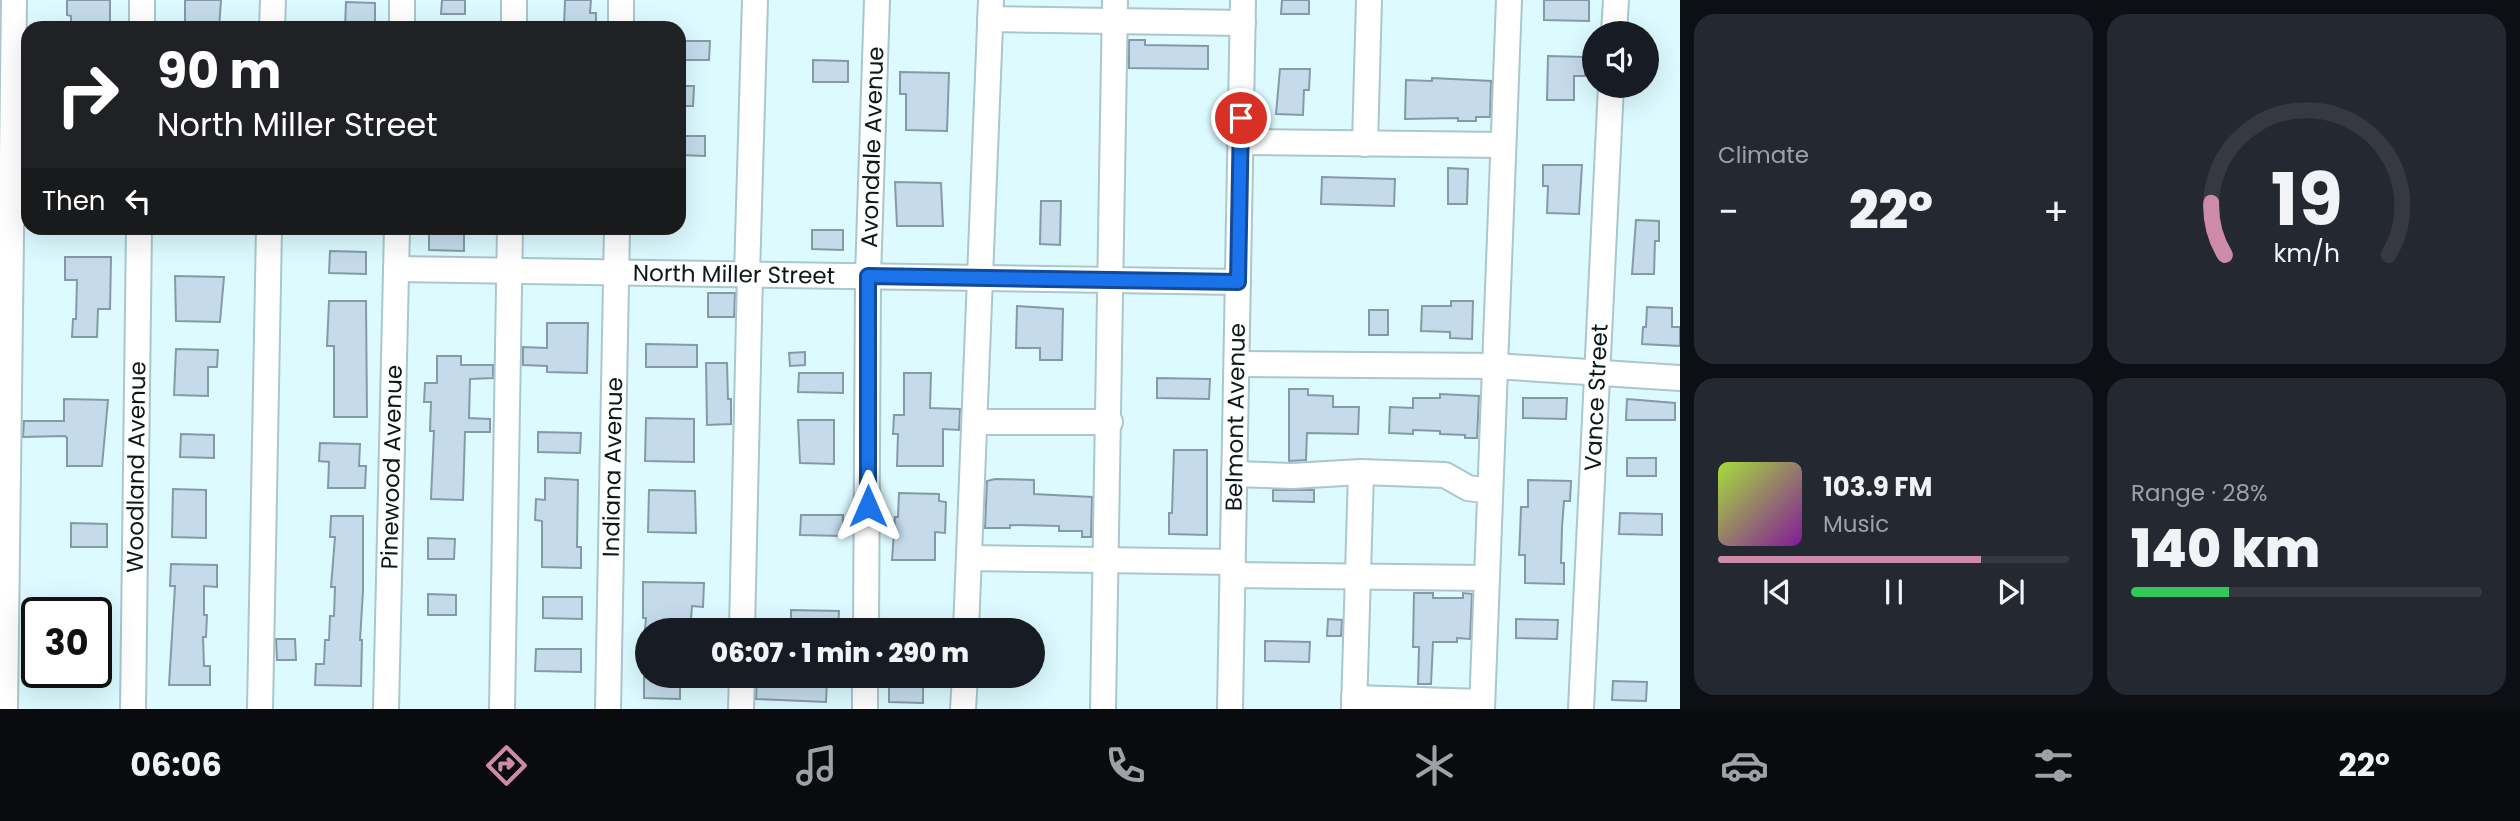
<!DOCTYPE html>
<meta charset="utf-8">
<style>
:root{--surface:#171b24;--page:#242831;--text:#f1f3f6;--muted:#9ea1a6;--line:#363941;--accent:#ce8ba7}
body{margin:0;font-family:Poppins,sans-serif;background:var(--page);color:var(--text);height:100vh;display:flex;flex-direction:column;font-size:26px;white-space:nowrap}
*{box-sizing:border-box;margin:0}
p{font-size:23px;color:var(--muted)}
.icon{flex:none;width:38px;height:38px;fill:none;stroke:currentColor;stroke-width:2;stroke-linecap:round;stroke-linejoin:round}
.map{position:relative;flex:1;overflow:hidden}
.details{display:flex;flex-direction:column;gap:14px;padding:14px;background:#0d0f14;width:840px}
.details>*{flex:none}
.top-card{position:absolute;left:21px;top:21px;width:665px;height:214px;border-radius:21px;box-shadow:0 7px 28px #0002;background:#202124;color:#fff;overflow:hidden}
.tools{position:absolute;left:1582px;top:21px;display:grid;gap:14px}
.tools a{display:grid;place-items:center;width:77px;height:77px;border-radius:50%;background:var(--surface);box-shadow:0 7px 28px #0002;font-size:35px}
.speed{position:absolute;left:21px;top:597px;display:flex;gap:14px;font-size:35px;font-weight:700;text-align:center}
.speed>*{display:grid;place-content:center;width:91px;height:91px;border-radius:50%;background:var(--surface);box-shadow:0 7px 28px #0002;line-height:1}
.speed .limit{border:4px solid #111;border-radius:10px;background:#fff;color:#111}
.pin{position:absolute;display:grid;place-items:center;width:60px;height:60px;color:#fff;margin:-30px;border:4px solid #fff;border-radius:50%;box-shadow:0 2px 7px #0007}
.me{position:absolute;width:77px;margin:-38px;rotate:0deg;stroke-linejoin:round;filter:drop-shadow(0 0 5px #0008)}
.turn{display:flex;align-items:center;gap:24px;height:147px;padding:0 21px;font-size:32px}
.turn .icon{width:91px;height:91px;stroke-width:2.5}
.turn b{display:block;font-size:49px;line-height:60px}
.then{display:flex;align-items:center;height:66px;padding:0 21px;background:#0003;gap:14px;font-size:26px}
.big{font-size:52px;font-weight:800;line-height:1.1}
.details .card{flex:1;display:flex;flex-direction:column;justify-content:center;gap:10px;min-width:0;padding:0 24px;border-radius:21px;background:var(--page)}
.details .dial{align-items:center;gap:0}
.dial svg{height:182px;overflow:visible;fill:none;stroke:var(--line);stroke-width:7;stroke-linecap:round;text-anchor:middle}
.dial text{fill:var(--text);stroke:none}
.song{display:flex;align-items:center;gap:21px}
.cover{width:84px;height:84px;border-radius:10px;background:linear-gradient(135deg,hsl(80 70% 55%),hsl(290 70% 35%))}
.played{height:7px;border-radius:4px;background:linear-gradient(90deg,var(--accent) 75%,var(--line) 75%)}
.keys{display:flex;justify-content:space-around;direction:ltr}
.heat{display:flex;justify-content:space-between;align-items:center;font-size:38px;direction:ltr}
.charge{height:10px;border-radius:5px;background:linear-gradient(90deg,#34c759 28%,var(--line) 0)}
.details .tiles{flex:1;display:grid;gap:14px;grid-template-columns:repeat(2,1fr)}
.trip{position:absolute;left:635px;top:618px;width:410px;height:70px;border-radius:35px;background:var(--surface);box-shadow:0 7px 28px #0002;font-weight:800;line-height:70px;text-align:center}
.tabs{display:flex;height:112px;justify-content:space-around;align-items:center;background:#090b0e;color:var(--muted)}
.tabs .icon{width:49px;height:49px}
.tabs .active{color:var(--accent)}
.tabs b{font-size:32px;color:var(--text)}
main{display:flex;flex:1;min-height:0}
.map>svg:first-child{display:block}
.building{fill:#c5dbeb;stroke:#859aa8;stroke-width:2}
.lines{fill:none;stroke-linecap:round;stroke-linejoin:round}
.minor-casing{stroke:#aac7cb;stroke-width:28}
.minor{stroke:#fff;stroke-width:24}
.route-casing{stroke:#114b97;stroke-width:18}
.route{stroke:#1a73e8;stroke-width:12}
.labels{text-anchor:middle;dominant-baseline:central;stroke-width:5;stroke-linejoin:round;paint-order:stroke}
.street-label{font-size:23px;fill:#0d1819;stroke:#fff}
</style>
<main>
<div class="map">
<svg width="1680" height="709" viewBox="0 0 1680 709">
<rect width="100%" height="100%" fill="#dcfaff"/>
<g class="building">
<path d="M67,0H110V28H71V16L67,15Z"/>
<path d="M185,0H221L219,28H185Z"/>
<path d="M442,0H465V14H441Z"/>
<path d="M565,0H591L590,13H596V28H564Z"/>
<path d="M1282,0H1309V14H1281Z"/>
<path d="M1544,0H1589V21L1544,20Z"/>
<path d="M346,2L375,3V28H345Z"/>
<path d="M1129,40H1145V45L1208,46V69L1129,68Z"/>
<path d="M679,41H710L709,60H679Z"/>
<path d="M1548,56L1585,57V76H1574V100H1547Z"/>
<path d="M813,60L848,61V82H813Z"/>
<path d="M1280,69H1310L1309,90H1304L1303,115L1276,114Z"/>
<path d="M900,72L949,73L947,131L906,130V94H900Z"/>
<path d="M1432,78L1491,81L1490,117H1476V121H1458V118L1405,119L1406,80L1432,81Z"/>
<path d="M679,86H694L693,106H679Z"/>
<path d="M679,136H705V156L679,155Z"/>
<path d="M1543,165H1582L1579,214L1547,213L1548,186H1543Z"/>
<path d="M1448,168L1468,169L1467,204H1448Z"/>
<path d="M1322,177L1395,179L1394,206L1321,204Z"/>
<path d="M895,182L941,183L943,226H897Z"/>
<path d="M1041,201H1061L1060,245L1040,244Z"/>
<path d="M1636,220L1659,221V241H1655L1654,274H1632Z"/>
<path d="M429,228H464V251L429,250Z"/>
<path d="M812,230H843V250L812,249Z"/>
<path d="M330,251L366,252V274L329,273Z"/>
<path d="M65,257H111L110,309H98L97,337H72L73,319H76L77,280H65Z"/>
<path d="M175,276L224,277L220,322L176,321Z"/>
<path d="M708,293H735L734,317H708Z"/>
<path d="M329,301H366L367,417H334V346H327Z"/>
<path d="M1451,301H1473L1472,339L1450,338V332L1421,331L1422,306H1451Z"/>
<path d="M1017,306L1063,309L1062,360H1040V348H1016Z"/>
<path d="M1647,307L1672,308V327H1680V346L1642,344L1643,327H1646Z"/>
<rect x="1369" y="310" width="19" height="25"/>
<path d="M547,323H588L587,373L547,372V366L523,365V347L547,348Z"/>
<path d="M646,344L697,345V367H646Z"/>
<path d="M176,349L218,350L217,367H208V396L174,395Z"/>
<path d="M805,352V365L790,366L789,353Z"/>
<path d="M437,356H461V365H493V378L470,379L469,418L490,419V432H465L463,500L431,499L434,431H430L431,402H424L425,383H437Z"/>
<path d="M706,363H727L728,399H731V424L707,425Z"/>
<path d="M799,373H843V393L798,392Z"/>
<path d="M904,373H931L930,408L960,409L959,430L943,429V466H897L898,434H893L894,415H904Z"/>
<path d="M1157,378L1210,379L1209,399L1157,398Z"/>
<path d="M1289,389H1308V395L1333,396V407H1359L1358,434L1307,433L1306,460L1289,461Z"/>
<path d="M1440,394L1479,396L1477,438H1465V435L1440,434V431L1413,430V434L1389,433L1390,407L1413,408V398H1440Z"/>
<path d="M1523,398H1567L1566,419L1523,418Z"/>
<path d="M64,399L108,400L102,466H67V438L65,436L23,437L24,421H64Z"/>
<path d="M1627,399L1675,403V420H1626Z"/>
<path d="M646,418L694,419V462L645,461Z"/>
<path d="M798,420H834V464L800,463Z"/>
<path d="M538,432L581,433L580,453L538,452Z"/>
<path d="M181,434L214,435V458L180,457Z"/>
<path d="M320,443L360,444L359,466H366L365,488H328L329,462L319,461Z"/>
<path d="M1174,450H1207V535L1169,534V513H1172Z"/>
<rect x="1627" y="458" width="29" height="18"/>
<path d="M545,478L578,480L577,547H581V568L542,567V521L535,520L536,499L545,500Z"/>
<path d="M995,479L1034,480V494L1092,497L1091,537H1082V531H1059V526L1010,525V528H985L987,481Z"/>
<path d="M1528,480L1571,481L1570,501H1564L1562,527L1561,563H1564V584L1525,583V555H1519L1520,535L1521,507H1528Z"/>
<path d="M173,489L206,490V538L172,537Z"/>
<path d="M649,490L695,491L696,533L648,532Z"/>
<path d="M1273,490H1314V502L1273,501Z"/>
<path d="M899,493L939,494V501L946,502L945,533L935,532V560H892L895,517H898Z"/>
<path d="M1620,513L1662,514V535L1619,534Z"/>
<path d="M801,515H843V536L800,535Z"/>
<path d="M331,516H363V591L360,640H362L361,686L315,685L316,664H324L325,640H329L330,616H334L335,587H331L335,537H330Z"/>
<path d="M71,523L107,524V547H71Z"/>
<path d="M428,538L455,539L454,559H428Z"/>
<path d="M171,564L217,565V587L204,586V615H207L206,637H203L204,666H210V685H169L175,586H170Z"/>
<path d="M643,582L704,583L703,607L692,606L691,619H675V630H645L646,618H643Z"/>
<path d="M1414,593H1433V598H1463V593L1472,594L1470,639L1457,638V642H1433L1431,684H1418L1419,647H1413Z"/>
<path d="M428,594L456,595V615H428Z"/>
<path d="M543,597H582V619L543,618Z"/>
<path d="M791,610L839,611L838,630L791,629Z"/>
<path d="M1328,619L1342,620L1341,636H1327Z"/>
<path d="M1516,619L1558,620L1557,639L1516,638Z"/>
<path d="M276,639H295L296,660H277Z"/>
<path d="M1265,641L1310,642L1309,662L1265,661Z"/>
<path d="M536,649H581V672L535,671Z"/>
<path d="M644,677L680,678V699L644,698Z"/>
<path d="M757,679L827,681L826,702L756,699Z"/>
<path d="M1613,681L1647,682L1646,701L1612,700Z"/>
<path d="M889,682L923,683V703L889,702Z"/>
</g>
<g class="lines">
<defs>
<g id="minor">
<path d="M990,19L1243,23"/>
<path d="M142,28V0"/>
<path d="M272,28L273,0"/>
<path d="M402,28V0"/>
<path d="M514,28V0"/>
<path d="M621,28V0"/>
<path d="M1614,33L1616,0"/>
<path d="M1241,142L1503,145"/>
<path d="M1365,144L1369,0"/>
<path id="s1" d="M396,269L1238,282"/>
<path d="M747,274L755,0"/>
<path d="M1237,364L1495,366L1680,378"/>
<path d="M975,422H1110"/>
<path d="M1234,474L1292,476L1361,472L1445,475L1468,488L1490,491"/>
<path d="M969,558L1233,562"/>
<path d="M1233,575L1485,578"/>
<path d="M742,630L750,274"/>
<path id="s2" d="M866,630L868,276L877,0"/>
<path d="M966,630L991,0"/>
<path d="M1354,698L1482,702"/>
<path d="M5,709L14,0"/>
<path id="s3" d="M133,709L139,228"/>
<path d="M260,709L269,228"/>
<path id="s4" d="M386,709L397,228"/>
<path d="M502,709L510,228"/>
<path id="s5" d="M608,709L617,228"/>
<path d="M741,709L742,676"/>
<path d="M865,709V676"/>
<path d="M963,709L965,676"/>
<path d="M1103,709L1115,0"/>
<path id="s6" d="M1230,709L1243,0"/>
<path d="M1354,709L1361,472"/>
<path d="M1482,709L1509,0"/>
<path id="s7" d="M1581,709L1611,86"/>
</g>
</defs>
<use href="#minor" class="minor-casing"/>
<use href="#minor" class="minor"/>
</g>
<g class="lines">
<defs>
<path id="route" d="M868,506V276L1238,282L1241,118"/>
</defs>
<use href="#route" class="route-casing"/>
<use href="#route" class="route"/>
</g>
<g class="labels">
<g class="street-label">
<text stroke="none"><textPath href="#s2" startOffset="483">Avondale Avenue</textPath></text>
<text stroke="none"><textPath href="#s1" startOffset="338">North Miller Street</textPath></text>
<text stroke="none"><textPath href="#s7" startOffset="312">Vance Street</textPath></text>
<text stroke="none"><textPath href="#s6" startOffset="292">Belmont Avenue</textPath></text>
<text stroke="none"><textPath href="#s3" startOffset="242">Woodland Avenue</textPath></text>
<text stroke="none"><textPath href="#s4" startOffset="242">Pinewood Avenue</textPath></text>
<text stroke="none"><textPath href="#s5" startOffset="242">Indiana Avenue</textPath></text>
</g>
</g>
</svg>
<div class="tools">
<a><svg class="icon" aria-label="sound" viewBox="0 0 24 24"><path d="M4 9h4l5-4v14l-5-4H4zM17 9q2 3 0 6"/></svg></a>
</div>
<div class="speed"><div class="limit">30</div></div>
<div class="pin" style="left:1241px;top:118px;background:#d93025"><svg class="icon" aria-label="arrive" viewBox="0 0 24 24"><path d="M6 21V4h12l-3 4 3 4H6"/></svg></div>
<svg class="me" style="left:868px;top:506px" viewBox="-20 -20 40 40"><path d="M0-17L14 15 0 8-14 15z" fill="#1a73e8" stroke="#fff" stroke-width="4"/></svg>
<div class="trip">06:07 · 1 min · 290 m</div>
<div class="top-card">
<div class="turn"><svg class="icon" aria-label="right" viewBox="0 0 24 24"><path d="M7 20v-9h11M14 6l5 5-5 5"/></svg><div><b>90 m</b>North Miller Street</div></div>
<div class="then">Then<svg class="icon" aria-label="left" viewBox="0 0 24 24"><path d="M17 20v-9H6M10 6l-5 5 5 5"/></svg></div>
</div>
</div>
<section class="details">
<div class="tiles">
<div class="card"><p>Climate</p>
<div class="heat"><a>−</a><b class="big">22°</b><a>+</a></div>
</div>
<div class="card dial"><svg viewBox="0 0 100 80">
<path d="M14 69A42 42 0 1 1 86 69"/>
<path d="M14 69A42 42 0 0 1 8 46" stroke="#ce8ba7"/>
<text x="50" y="56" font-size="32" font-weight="700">19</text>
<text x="50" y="72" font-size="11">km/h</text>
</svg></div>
<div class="card">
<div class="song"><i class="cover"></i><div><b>103.9 FM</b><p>Music</p></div></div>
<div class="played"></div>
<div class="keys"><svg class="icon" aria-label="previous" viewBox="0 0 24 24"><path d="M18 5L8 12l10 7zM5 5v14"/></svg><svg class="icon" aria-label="pause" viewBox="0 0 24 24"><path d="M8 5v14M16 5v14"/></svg><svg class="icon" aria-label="next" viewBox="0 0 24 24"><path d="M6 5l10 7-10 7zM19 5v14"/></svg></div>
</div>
<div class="card"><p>Range · 28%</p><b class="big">140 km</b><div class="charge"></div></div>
</div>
</section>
</main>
<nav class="tabs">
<b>06:06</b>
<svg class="icon active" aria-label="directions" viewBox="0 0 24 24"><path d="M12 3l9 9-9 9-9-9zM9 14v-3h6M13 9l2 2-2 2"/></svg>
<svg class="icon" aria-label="music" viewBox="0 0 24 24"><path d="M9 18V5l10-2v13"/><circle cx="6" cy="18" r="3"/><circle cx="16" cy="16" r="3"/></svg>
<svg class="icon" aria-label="phone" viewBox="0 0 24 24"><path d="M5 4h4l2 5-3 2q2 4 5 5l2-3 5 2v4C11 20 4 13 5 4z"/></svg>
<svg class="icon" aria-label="climate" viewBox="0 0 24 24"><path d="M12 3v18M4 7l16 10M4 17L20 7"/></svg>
<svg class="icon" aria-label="car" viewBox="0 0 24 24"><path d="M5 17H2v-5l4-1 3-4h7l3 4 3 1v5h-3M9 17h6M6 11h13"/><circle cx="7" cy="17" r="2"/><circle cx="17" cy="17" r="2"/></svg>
<svg class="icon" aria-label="filters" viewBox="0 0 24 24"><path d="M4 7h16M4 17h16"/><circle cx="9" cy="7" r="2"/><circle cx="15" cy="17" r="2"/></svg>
<b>22°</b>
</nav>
